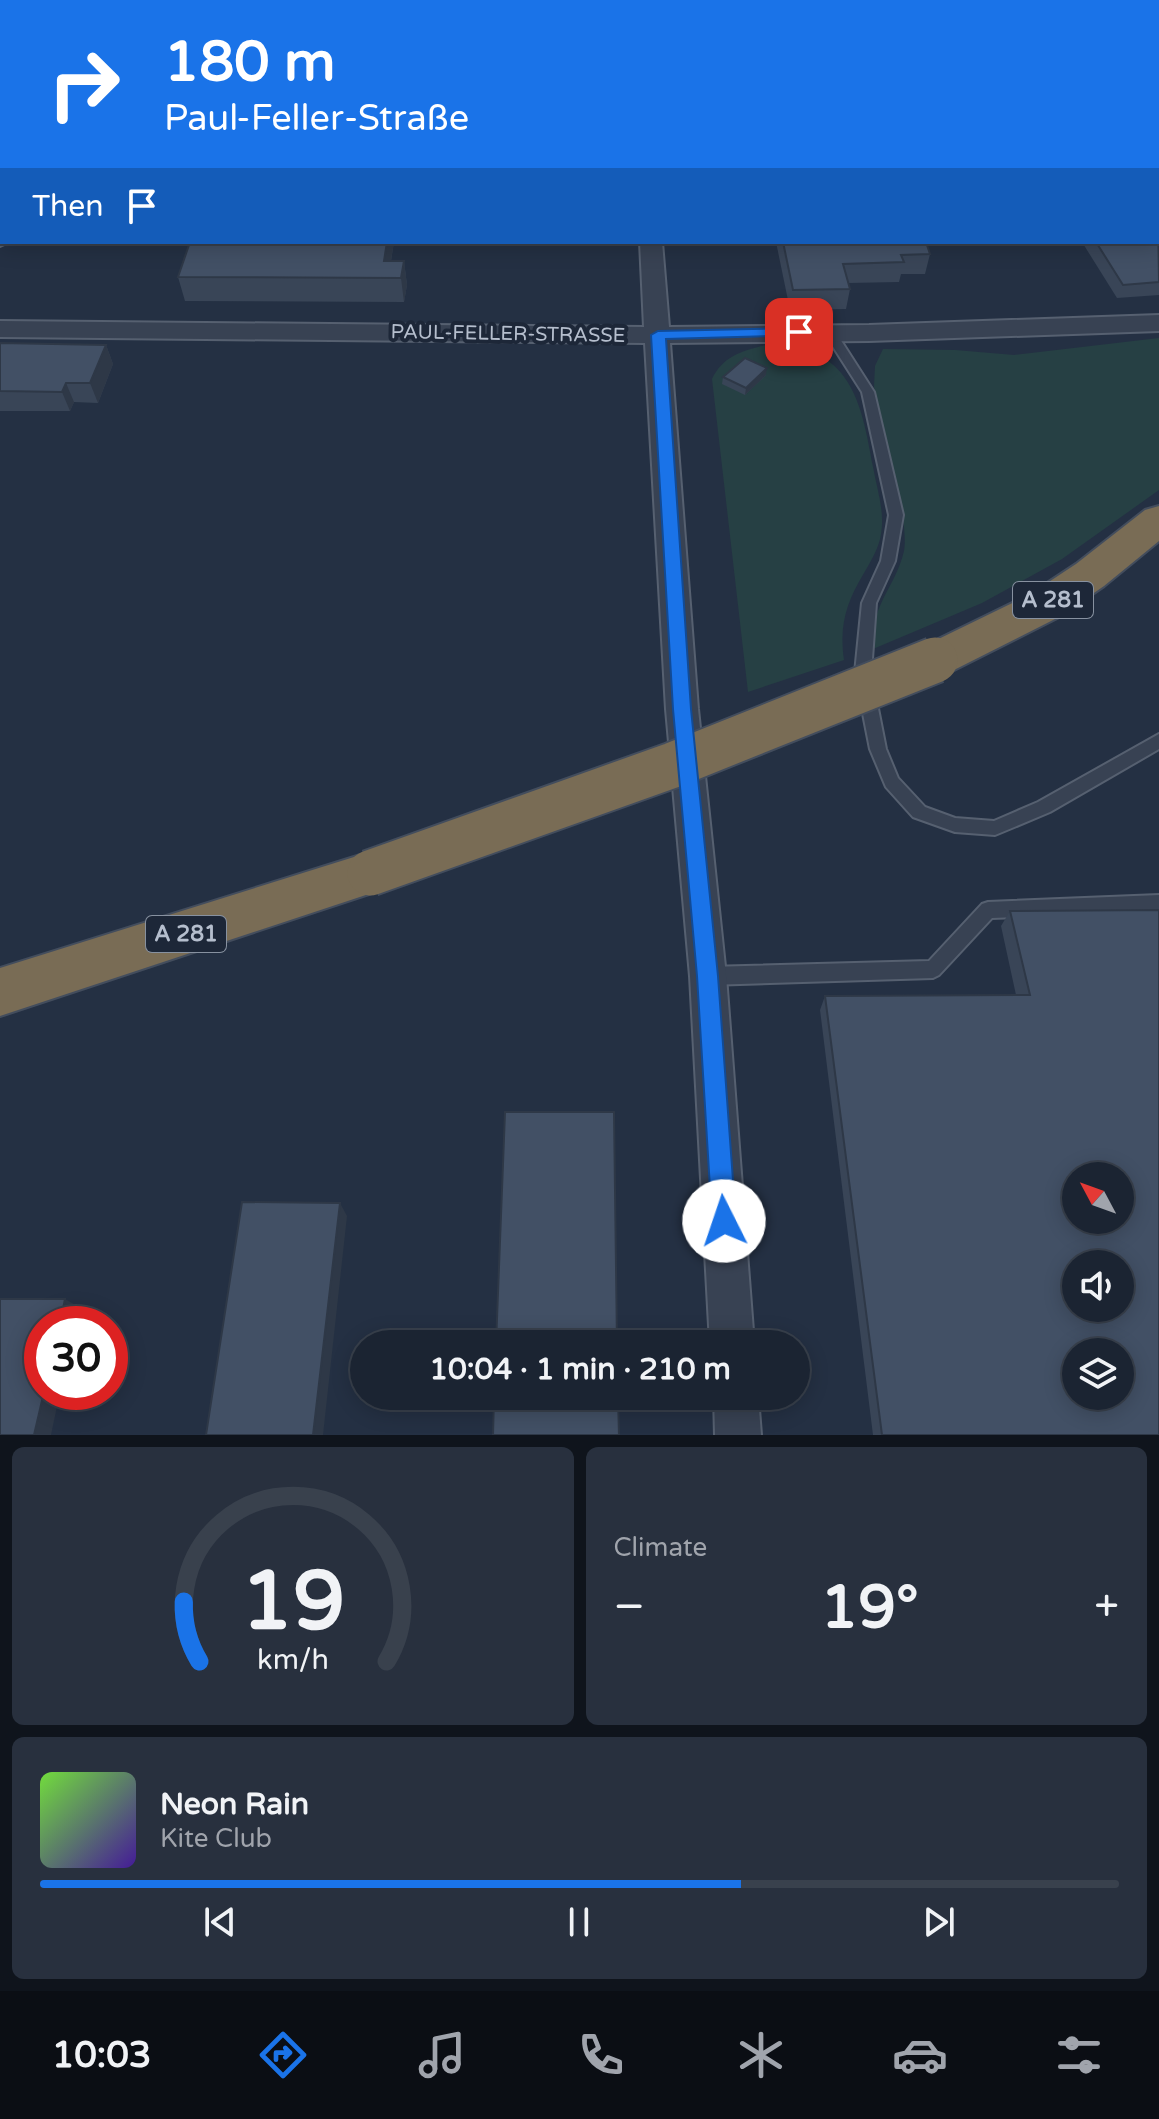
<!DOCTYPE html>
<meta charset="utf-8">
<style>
:root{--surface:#1b2432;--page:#28303e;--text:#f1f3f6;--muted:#a0a4ac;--line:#39414d;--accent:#1a73e8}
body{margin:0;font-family:"Varela Round",sans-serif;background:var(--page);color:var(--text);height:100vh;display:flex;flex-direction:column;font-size:30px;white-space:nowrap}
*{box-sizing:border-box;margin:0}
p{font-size:26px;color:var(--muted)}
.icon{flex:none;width:44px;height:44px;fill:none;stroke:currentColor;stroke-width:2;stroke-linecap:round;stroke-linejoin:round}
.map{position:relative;height:1435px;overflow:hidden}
.details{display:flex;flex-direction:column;gap:12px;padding:12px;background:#0f141c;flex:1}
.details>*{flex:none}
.guide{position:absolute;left:0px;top:0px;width:1160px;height:244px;box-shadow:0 4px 20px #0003,0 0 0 2px var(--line);background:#1a73e8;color:#fff;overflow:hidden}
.needle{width:52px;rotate:311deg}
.fabs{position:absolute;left:1062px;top:1162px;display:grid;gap:16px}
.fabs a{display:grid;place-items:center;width:72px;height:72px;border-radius:50%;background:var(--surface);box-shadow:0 4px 20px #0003,0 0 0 2px var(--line);font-size:40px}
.speed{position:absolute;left:24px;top:1306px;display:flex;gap:16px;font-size:40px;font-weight:700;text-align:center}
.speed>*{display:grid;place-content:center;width:104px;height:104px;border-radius:50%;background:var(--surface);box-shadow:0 4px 20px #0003,0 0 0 2px var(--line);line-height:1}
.speed .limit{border:12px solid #d22;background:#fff;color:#111}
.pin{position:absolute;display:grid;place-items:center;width:68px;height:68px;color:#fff;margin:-34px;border-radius:16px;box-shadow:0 4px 12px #0006}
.me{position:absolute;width:88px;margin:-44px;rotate:356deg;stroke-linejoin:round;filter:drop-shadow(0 0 6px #0008)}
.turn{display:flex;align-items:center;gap:28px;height:168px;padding:0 32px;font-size:36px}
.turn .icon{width:104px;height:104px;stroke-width:2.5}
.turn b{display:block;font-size:56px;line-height:68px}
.then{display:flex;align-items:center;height:76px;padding:0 32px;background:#0003;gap:16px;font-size:30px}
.big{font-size:60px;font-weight:700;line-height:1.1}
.details .tile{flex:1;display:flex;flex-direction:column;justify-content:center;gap:12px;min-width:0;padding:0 28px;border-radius:12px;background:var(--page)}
.details .dial{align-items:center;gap:0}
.dial svg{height:208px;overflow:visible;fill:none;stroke:var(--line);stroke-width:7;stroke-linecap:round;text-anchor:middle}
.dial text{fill:var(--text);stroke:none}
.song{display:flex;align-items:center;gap:24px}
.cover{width:96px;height:96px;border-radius:12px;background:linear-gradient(135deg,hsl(100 70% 55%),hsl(260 70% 35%))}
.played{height:8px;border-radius:4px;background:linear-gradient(90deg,var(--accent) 65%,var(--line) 65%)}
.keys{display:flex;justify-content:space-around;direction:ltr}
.heat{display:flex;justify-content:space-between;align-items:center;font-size:44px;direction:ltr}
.details .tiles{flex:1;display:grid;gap:12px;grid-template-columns:1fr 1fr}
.tile:last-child{grid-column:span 2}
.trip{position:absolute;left:350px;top:1330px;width:460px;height:80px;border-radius:40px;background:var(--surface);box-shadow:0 4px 20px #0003,0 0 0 2px var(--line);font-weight:700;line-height:80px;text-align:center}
.menu{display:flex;height:128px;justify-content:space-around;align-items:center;background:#0b0e14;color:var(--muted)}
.menu .icon{width:56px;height:56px}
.menu .on{color:var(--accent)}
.menu b{font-size:36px;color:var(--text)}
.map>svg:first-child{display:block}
.green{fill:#264044}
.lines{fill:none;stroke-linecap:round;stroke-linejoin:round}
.service-casing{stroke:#566070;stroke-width:4}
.minor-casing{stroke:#566070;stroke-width:4}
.tertiary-casing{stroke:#566070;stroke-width:4}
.primary-casing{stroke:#424b5c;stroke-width:4}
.motorway-casing{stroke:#434d5d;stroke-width:4}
.service{fill:#384253;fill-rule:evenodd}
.minor{fill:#384253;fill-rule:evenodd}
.tertiary{fill:#384253;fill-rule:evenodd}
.primary{fill:#566173;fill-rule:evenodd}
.motorway{fill:#796c55;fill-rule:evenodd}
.motorway-bridge-casing{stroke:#434d5d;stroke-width:49;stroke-linecap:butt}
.motorway-bridge{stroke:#796c55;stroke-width:45}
.wall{fill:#394557}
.shaded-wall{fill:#2e3847}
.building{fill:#425065;stroke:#2e3847;stroke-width:2;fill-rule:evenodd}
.route{fill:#1a73e8;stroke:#114b97;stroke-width:2}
.labels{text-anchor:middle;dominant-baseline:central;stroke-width:8;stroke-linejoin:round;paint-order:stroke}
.far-street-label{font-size:20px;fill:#b5becd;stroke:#1d2738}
.shield{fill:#1d2738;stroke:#8791a0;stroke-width:2}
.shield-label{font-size:22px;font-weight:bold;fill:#b5becd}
</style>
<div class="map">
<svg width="1159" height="1435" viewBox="0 0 1159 1435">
<rect width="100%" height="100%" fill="#243043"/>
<g class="green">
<path d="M1159,338V490L1062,559L982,603L873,649C869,606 895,589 904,551C910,520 881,423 874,387L875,366L883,349L955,350L1014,355Z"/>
<path d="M766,345C850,344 861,399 873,467C877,489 885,512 881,534C879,548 871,561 864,573C846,603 839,626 844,660L748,692L712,379C723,356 742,351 766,345Z"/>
</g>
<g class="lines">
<defs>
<g id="service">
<rect x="1158" y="26" width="1" height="6"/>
<path d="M829,327L833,328L874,392L903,515L895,561L876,603L871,673L886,749L898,778L925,807L955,818L994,821L1038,802L1159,734V749L1050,812L995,835L955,832L913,817L886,787L870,749L855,673L862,603L881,561L889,515L862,392L823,331Z"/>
<path d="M1159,895V911L992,918L939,975L933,978L708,985L701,982L699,976L701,970L708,967L929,961L982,904L988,902Z"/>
</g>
<g id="minor">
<path d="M2,227V242H9L0,246Z"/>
<path d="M640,242H662L669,327L869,325L1159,315V331L869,341L670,343L698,709L726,976L754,1344H710L690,976L666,709L645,343L0,337V321L644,327Z"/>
<path d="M714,1396H758L761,1435H715Z"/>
</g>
<path id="tertiary" d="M1084,0H1108L1109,2H1085Z"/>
<g id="primary">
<rect x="1158" y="76" width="1" height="16"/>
<rect x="0" y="106" width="2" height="16"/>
</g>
<g id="motorway">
<path d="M1159,506V541L1104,586L1059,617L950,672L935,677L920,672L914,660L920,648L1029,595L1076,564L1145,510Z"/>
<path d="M370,852L387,858L394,873L387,888L0,1016V968Z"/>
</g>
</defs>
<use href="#service" class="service-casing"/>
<use href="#minor" class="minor-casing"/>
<use href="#tertiary" class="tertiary-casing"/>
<use href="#primary" class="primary-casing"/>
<use href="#motorway" class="motorway-casing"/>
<use href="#service" class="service"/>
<use href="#minor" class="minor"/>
<use href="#tertiary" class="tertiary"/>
<use href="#primary" class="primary"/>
<use href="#motorway" class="motorway"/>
<defs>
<path id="motorway-bridge" d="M370,873L673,765L935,660"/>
</defs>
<use href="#motorway-bridge" class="motorway-bridge-casing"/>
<use href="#motorway-bridge" class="motorway-bridge"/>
</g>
<g class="wall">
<path d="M1159,217V295L1117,298L1082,242H1158Z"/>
<path d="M394,242L391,261H404L407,285L404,302L185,301L178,277Z"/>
<path d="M776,242H926L930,254L925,274H901L899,282L848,283L850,289L846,309L790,310Z"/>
<path d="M0,343L106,345L113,364L98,403L74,402L70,411H0Z"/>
<path d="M766,375L745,395L722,384L723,377Z"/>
<path d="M1010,911L1159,1435H873L820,1010L825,996L1016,995L1001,926Z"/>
</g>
<g class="shaded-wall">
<path d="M0,0H10V2H2V19H0Z"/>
<path d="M140,0H159L160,2H134V1Z"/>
<rect x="281" y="0" width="21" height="2"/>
<rect x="728" y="0" width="30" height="2"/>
<path d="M387,242H394L388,278L384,261Z"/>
<path d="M404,261L407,285L404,302L401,278Z"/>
<path d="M106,345L113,364L98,403L90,383Z"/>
<path d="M767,368L766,375L745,395L746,388Z"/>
<path d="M66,383L74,402L70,411L62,392Z"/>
<path d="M340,1203L347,1216L323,1435H313Z"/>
<path d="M65,1299L79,1307L75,1324H60Z"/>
<path d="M44,1392H60L51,1435H34Z"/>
</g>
<g class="building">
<path d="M118,0H140L134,1V2H118Z"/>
<rect x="263" y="0" width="18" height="2"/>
<path d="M720,0H745L746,2H704Z"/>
<path d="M831,0H895L896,2H828L827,1Z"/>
<path d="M977,0H1045L1047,2H979Z"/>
<path d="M1158,216L1159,282L1123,285L1096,242H1158Z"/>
<path d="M190,242H387L384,261H404L401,278L178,277Z"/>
<path d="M783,242H926L930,254L901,255L904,262L843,264L850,289L793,290Z"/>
<path d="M0,343L106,345L90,383H66L62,392L0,391Z"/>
<path d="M745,358L767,368L746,388L723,377Z"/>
<path d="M1159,910V1435H882L825,996L1030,995L1010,911ZM1076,1176H1120V1220H1076ZM1076,1264H1120V1308H1076ZM1076,1352H1120V1396H1076Z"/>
<path d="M505,1112H614L617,1344H496Z"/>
<path d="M242,1202L340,1203L313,1435H206Z"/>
<path d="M0,1299H65L60,1324H42V1392H44L34,1435H0Z"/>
<path d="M494,1396H618L619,1435H493Z"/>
</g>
<path class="route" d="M799,328L804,329V335L666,339L691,709L718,976L736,1221L732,1230L724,1233L716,1230L712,1221L697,976L673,709L651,335L658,331Z"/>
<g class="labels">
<g class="far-street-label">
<text transform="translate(508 334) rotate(1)">PAUL-FELLER-STRASSE</text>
</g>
<g class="shield">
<rect x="1013" y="582" width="80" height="36" rx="6"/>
<rect x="146" y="916" width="80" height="36" rx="6"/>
</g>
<g class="shield-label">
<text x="1053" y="600">A 281</text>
<text x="186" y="934">A 281</text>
</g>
</g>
</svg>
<div class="fabs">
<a><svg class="needle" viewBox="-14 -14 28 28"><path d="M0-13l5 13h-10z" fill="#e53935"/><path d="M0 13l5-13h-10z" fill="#a0a4ac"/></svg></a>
<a><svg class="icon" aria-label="sound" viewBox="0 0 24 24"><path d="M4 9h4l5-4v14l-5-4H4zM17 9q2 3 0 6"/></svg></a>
<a><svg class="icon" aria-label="layers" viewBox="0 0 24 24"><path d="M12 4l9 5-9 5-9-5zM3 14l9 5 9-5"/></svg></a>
</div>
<div class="speed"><div class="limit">30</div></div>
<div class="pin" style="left:799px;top:332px;background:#d93025"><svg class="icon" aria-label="arrive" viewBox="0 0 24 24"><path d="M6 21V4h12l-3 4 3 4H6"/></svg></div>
<svg class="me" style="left:724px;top:1221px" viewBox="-20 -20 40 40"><circle r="19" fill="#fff"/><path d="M0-13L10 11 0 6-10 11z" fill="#1a73e8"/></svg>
<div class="trip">10:04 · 1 min · 210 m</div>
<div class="guide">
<div class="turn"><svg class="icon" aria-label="right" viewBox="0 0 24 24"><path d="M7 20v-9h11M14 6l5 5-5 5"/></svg><div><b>180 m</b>Paul-Feller-Straße</div></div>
<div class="then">Then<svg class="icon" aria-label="arrive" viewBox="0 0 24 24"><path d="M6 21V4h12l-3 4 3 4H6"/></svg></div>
</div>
</div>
<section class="details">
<div class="tiles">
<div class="tile dial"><svg viewBox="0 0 100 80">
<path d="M14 69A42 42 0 1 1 86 69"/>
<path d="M14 69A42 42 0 0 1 8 46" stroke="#1a73e8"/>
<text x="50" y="56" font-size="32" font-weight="700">19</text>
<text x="50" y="72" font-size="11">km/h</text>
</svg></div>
<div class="tile"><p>Climate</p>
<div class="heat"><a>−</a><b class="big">19°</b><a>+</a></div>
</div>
<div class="tile">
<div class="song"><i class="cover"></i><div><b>Neon Rain</b><p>Kite Club</p></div></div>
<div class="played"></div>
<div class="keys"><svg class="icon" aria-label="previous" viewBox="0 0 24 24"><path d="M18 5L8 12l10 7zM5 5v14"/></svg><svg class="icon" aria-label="pause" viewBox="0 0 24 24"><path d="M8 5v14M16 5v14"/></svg><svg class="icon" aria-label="next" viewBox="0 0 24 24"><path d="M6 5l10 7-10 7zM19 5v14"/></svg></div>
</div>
</div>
</section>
<nav class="menu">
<b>10:03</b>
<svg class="icon on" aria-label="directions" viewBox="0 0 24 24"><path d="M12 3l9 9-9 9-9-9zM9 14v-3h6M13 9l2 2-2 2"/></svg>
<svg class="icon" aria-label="music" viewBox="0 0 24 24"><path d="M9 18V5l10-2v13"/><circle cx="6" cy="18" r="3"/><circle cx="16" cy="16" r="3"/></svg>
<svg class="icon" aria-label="phone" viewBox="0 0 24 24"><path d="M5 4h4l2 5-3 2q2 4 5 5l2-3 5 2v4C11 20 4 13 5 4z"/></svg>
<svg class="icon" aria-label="climate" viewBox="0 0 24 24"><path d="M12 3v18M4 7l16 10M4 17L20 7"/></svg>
<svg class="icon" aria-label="car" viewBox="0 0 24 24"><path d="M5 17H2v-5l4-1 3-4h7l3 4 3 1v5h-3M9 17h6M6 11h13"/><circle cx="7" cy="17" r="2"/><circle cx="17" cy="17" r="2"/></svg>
<svg class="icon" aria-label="filters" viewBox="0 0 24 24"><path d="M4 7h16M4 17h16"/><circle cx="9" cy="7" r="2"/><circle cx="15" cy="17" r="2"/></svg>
</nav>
